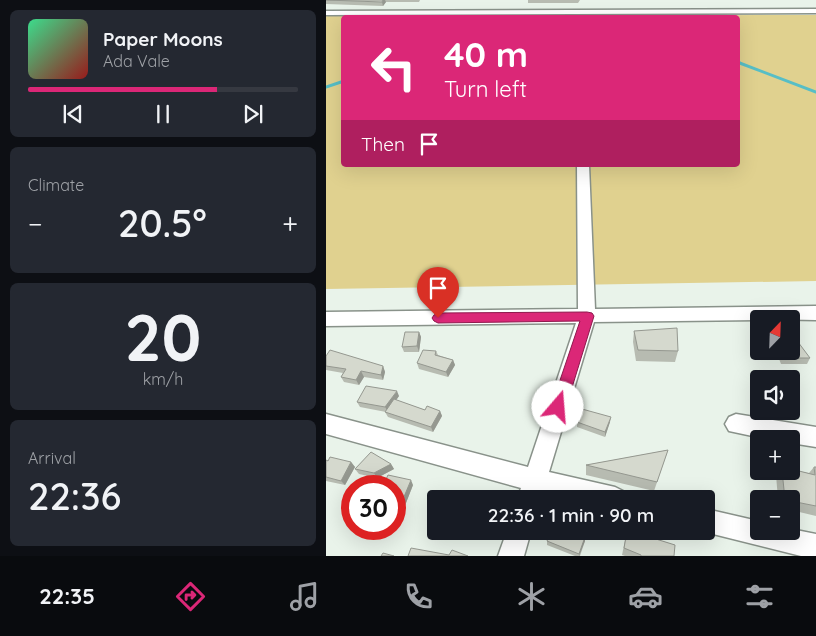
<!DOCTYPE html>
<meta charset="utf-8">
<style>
:root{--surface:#171b24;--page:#242831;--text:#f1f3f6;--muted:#9ea1a6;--line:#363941;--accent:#db2777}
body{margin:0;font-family:Quicksand,sans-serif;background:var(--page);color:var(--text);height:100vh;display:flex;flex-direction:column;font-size:19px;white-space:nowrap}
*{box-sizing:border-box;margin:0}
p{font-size:16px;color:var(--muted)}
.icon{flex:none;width:28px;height:28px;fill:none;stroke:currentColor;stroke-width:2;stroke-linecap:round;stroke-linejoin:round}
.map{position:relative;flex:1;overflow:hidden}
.details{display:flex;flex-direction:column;gap:10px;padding:10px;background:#0d0f14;width:326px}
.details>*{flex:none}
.banner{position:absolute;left:15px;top:15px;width:399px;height:152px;border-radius:5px;box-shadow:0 5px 20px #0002;background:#db2777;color:#fff;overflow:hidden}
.needle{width:32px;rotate:23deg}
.tools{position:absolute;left:424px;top:310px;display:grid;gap:10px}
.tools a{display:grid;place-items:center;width:50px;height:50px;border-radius:5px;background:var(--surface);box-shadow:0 5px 20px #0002;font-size:25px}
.speed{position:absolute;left:15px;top:475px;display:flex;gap:10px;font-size:25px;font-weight:700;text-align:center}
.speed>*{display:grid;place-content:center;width:65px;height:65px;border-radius:50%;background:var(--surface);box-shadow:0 5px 20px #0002;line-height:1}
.speed .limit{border:8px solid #d22;background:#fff;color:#111}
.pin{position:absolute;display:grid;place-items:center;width:42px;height:42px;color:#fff;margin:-51px -21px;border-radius:50% 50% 50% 0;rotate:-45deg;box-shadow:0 0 5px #0007}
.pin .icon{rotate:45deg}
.me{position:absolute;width:55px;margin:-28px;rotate:18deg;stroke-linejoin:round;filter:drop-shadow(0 0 4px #0008)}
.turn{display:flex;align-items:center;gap:18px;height:105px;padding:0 20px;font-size:22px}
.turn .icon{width:65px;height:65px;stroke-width:2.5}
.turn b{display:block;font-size:35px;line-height:42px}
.then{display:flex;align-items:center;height:48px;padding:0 20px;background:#0003;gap:10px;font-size:19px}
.big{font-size:38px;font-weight:600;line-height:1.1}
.details .tile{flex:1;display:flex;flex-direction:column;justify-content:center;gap:8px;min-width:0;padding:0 18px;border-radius:8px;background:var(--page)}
.details .dial{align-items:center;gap:0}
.dial b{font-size:65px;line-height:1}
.song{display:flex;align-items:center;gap:15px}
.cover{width:60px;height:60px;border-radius:8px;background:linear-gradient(135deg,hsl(150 70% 55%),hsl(0 70% 35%))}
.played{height:5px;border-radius:2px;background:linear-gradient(90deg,var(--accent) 70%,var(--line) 70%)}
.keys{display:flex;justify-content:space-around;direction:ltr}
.heat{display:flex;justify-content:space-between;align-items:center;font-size:28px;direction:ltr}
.trip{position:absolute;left:101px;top:490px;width:288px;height:50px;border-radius:5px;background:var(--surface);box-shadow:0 5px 20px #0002;font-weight:600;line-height:50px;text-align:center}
.tab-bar{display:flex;height:80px;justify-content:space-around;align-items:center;background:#090b0e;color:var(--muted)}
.tab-bar .icon{width:35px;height:35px}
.tab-bar .active{color:var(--accent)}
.tab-bar b{font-size:22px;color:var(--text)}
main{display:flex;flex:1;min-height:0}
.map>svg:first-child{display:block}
.green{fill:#e0d18f;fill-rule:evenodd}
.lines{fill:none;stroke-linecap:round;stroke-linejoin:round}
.stream-far1{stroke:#57bec6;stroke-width:2.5}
.stream{stroke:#57bec6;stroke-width:3}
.street-casing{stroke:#89928a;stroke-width:3}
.street{fill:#fff;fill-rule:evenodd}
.wall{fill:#b7bbb1}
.shaded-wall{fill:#959890}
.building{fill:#d5d9ce;stroke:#959890}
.route{fill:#db2777;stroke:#8e194d}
</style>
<main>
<section class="details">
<div class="tile">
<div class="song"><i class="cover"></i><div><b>Paper Moons</b><p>Ada Vale</p></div></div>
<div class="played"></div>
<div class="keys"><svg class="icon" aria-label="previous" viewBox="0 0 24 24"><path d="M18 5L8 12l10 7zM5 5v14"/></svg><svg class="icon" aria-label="pause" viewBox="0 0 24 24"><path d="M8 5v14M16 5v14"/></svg><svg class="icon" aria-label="next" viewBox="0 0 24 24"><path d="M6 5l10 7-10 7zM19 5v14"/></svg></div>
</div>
<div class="tile"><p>Climate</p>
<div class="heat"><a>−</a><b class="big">20.5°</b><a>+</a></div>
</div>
<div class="tile dial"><b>20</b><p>km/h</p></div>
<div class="tile"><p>Arrival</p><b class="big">22:36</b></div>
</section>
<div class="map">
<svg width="490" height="556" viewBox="0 0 490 556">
<rect width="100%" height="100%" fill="#e9f3ea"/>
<path class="green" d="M490,15V281L0,289V16ZM18,18H411V165H18Z"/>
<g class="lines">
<path class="stream-far1" d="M411,62L414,63"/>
<g class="stream">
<path d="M411,62L490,92"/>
<path d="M0,87L18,81"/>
</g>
<defs>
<g id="street">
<path d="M490,9V13L0,15V11Z"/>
<path d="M251,165H263L269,309L490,306V320L432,319V320L268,322L223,472L289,487L297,491L301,499H239L217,493L215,499H191L195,488L0,434V414L202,467L250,323L0,326V312L252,309Z"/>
<path d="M410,414L490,427V447L465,443V439H440L403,431L399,424L403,417Z"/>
<path d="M380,509L432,521V531H465V529L490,534V556H475L375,531H380Z"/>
<path d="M181,531H205L198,556H172Z"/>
</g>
</defs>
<use href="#street" class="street-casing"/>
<use href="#street" class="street"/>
</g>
<g class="wall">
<path d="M0,0H94L93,2H60L57,6L0,4Z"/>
<path d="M202,0H254L252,3H202Z"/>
<path d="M308,331L352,351L349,362L310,361L307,342Z"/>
<path d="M93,332L95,337L93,352H78L76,347Z"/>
<path d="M110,351L112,355L127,360L129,365L122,377L93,369L91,363Z"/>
<path d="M450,351H465L484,358L481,364H455Z"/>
<path d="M0,356L57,366L59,372L57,380L38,377L33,385L18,382L15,377L17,373L0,370Z"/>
<path d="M73,396L70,400L99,410L114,411L116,416L107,432L62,417L59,412H60L34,407L31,402Z"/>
<path d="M251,422H284L279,437L251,427Z"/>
<path d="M342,450L328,491L260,475V465Z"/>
<path d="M0,460L25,462L29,467L19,485L0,481Z"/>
<path d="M65,464L68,469L51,478L33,474L29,469Z"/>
<path d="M488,467H490V516L465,510V499H452L450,475L452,471H465L483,473Z"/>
<path d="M87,485L78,508L69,506V486Z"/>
<path d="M301,531L314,534L348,556H299L296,555Z"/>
<path d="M259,537V541L254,556H249L221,545V541Z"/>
</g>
<g class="shaded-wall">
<path d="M57,0H59L60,2L57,6L56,2Z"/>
<path d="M93,332L95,337L93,352L91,346Z"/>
<path d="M127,360L129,365L122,377L120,372Z"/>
<path d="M57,366L59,372L57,380L55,375Z"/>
<path d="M35,371L38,377L33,385L30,380Z"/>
<path d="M71,391L73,396L62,412L59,407Z"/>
<path d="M114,411L116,416L107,432L105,427Z"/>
<path d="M285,417L284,422L279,437V432Z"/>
<path d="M25,462L29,467L19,485L15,481Z"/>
<path d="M65,464L68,469L51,478L48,473Z"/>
<path d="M85,480L87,485L78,508L75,504Z"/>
<path d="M259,537V541L253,556V554Z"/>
</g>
<g class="building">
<path d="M0,0H57L56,2Z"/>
<path d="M351,328L352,351L312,350L308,331Z"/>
<path d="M79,332H93L91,346L76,347Z"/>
<path d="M465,342H472L484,358H458L455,351H465Z"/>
<path d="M4,350L57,366L55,375L35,371L30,380L15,377L20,369L0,366V356Z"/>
<path d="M97,350L110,351L109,355L127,360L120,372L91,363Z"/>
<path d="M40,386L71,391L59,407L31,402Z"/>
<path d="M68,399L99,410L101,406L114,411L105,427L59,412Z"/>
<path d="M256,409L285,417L279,432L251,422Z"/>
<path d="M342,450L331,482L260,465Z"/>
<path d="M45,452L65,464L48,473L29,469Z"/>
<path d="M4,457L25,462L15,481L0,477V460L2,461Z"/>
<path d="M488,467H490V506L465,501V499H459L456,471H465V469L489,475Z"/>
<path d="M62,475L85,480L75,504L69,502V486H57Z"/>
<path d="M225,531H247L259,537L253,554L221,541Z"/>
<path d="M301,531L315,532L314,534L349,545L348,556H315V555L298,548Z"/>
<path d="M85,548L123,555L126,550L142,556H82Z"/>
<path d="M57,553L68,556H55Z"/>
</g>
<path class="route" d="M261,312L266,313L268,316L240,407L238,412L232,413L227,412L225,407L254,321L112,323L108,321L106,318L108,315L112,313Z"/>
</svg>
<div class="tools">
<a><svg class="needle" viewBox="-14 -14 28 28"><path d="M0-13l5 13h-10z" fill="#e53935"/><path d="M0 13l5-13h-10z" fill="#9ea1a6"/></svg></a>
<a><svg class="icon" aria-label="sound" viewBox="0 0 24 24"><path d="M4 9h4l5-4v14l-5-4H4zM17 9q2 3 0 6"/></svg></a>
<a>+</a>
<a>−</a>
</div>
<div class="speed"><div class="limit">30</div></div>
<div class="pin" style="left:112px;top:318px;background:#d93025"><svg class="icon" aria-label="arrive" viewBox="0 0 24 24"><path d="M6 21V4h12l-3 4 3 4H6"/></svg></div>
<svg class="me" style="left:232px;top:407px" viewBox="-20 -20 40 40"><circle r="19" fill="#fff"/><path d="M0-13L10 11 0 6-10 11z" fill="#db2777"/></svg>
<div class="trip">22:36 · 1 min · 90 m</div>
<div class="banner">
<div class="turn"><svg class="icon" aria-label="left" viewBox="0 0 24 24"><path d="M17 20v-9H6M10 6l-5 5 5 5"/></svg><div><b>40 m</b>Turn left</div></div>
<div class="then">Then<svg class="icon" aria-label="arrive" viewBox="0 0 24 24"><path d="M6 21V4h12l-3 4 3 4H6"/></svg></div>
</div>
</div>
</main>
<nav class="tab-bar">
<b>22:35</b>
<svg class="icon active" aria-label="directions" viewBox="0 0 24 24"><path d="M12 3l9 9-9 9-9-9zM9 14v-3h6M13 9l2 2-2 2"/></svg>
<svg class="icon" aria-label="music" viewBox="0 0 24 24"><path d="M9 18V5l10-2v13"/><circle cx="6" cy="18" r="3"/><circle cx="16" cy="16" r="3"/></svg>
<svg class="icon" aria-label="phone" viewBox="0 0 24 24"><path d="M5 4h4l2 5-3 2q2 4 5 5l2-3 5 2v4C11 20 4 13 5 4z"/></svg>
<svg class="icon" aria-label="climate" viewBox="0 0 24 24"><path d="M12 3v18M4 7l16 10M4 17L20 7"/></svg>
<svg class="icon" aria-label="car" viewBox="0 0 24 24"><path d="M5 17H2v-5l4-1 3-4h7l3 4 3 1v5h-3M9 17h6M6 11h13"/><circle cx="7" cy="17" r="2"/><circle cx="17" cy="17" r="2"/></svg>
<svg class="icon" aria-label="filters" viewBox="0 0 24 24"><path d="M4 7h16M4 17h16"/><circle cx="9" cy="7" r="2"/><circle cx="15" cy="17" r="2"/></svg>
</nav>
